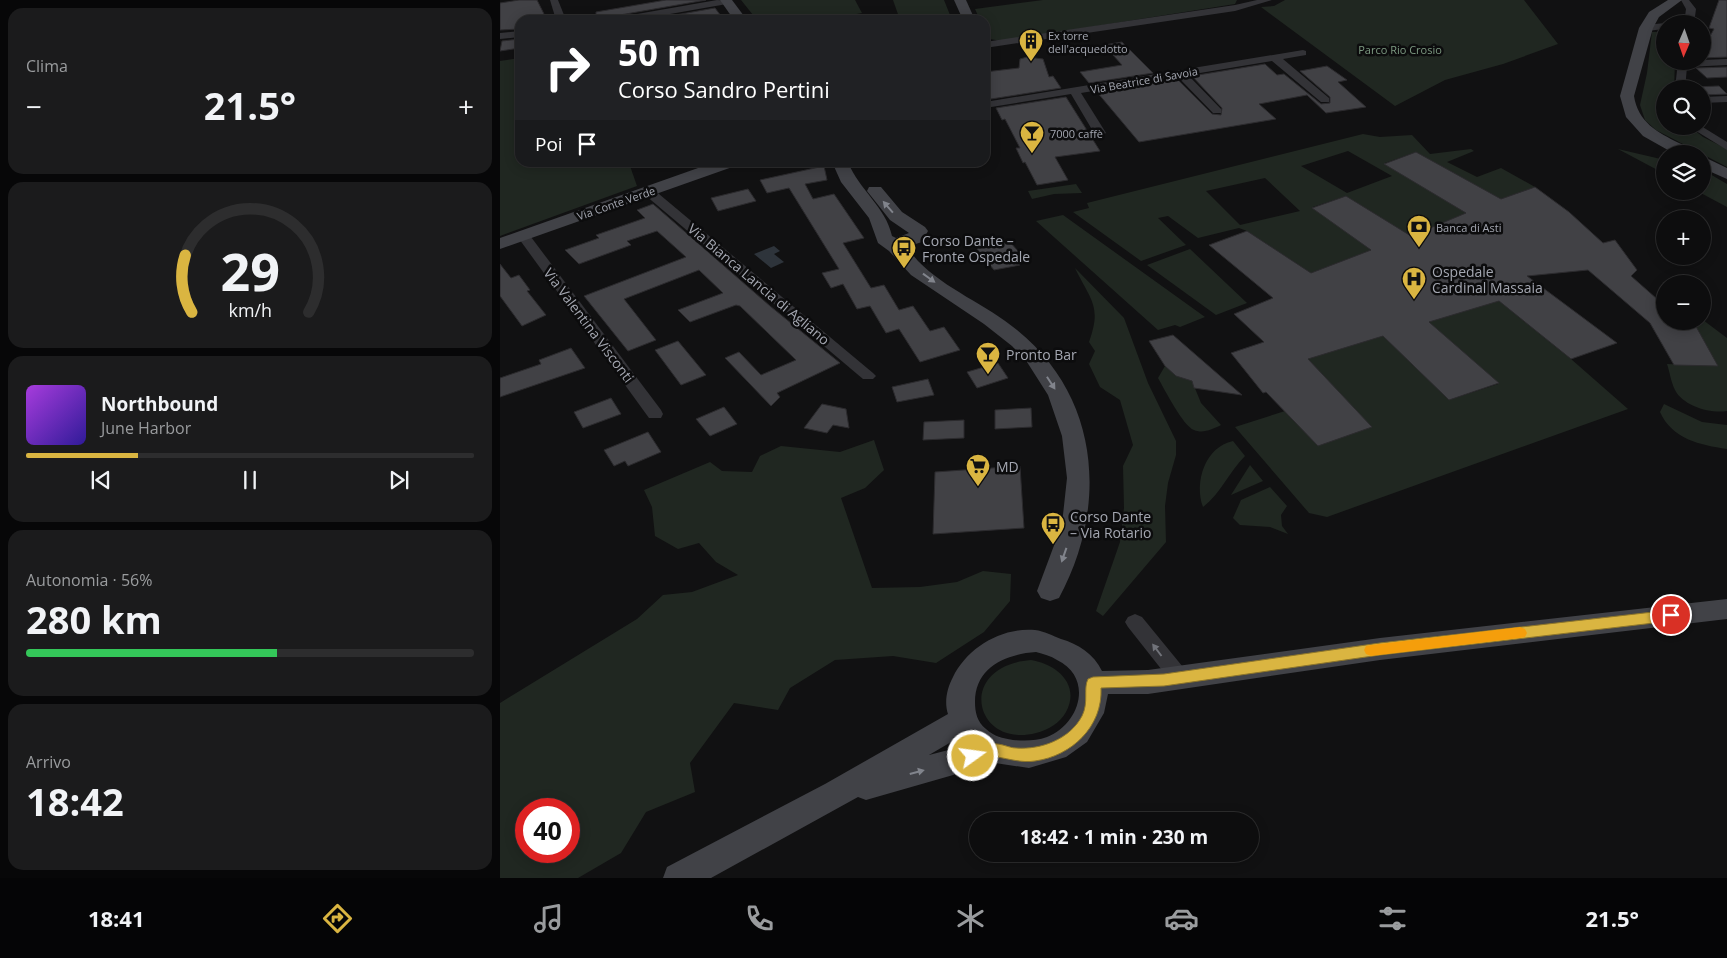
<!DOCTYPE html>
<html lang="it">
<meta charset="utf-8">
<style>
:root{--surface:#0d0d0e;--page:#1b1b1c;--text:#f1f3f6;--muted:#9a9c9e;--line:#2d2d2e;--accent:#dab541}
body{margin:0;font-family:"Open Sans",sans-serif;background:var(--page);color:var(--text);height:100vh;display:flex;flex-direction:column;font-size:19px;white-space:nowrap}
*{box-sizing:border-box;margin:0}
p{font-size:16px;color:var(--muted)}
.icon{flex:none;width:28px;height:28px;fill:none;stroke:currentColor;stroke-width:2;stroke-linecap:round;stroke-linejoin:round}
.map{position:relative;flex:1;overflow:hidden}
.sheet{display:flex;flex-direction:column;gap:8px;padding:8px;background:#070708;width:500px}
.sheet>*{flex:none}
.guide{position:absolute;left:15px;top:15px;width:475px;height:152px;border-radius:15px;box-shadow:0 2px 12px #0003,0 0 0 1px var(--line);background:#202124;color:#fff;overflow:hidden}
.needle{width:32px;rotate:182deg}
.fabs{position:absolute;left:1156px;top:15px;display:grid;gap:10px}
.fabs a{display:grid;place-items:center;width:55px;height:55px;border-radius:50%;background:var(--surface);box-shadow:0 2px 12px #0003,0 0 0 1px var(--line);font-size:25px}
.speed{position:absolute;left:15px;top:798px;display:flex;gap:10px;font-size:25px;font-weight:700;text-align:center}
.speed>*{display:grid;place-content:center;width:65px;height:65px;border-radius:50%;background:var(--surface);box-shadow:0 2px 12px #0003,0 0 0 1px var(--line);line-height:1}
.speed .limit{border:8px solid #d22;background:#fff;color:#111}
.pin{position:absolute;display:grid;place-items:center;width:42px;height:42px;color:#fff;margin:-21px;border:2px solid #fff;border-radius:50%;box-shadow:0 1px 5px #0007}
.me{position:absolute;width:55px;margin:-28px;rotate:76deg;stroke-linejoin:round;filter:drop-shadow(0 0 4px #0008)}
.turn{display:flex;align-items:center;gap:18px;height:105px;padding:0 20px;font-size:22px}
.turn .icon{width:65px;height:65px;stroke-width:2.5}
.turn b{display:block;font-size:35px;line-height:42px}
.then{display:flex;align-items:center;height:48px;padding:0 20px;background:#0003;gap:10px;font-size:19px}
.big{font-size:38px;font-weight:700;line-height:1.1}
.sheet .tile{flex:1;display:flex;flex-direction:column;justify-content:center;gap:8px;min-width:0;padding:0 18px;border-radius:15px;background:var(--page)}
.sheet .dial{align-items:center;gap:0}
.dial svg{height:130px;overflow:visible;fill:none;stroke:var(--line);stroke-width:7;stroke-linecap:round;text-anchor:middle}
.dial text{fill:var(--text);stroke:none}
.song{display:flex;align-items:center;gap:15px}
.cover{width:60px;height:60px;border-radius:8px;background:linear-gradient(135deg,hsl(280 70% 55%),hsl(250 70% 35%))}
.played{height:5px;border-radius:2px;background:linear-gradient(90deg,var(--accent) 25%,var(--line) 25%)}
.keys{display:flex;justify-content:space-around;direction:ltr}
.heat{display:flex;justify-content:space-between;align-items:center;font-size:28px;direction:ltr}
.charge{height:8px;border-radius:4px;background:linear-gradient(90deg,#34c759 56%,var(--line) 0)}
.trip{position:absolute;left:469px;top:812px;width:290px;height:50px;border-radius:25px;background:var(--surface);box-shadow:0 2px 12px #0003,0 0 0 1px var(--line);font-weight:700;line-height:50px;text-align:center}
.menu{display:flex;height:80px;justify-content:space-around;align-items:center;background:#050506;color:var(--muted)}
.menu .icon{width:35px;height:35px}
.menu .current{color:var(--accent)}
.menu b{font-size:22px;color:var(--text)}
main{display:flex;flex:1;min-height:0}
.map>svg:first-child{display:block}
.green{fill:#202721;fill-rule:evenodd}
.water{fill:#2e343b}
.building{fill:#414145;stroke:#2c2b2e}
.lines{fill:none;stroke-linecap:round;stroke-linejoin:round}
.street{fill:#333337;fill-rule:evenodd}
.secondary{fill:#414247;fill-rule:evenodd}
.oneway{fill:#81848c}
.oneway2{fill:#71737a}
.route{fill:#dab541;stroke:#8e762a}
.slow{fill:#f59e0b}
.labels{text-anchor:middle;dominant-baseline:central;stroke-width:5;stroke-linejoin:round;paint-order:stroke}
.far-poi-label{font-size:11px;fill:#a4a7b1;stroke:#0c0c0d;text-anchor:start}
.far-park-label{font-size:11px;fill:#7d9a82;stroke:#0c0c0d}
.far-street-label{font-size:11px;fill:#a4a7b1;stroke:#0c0c0d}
.poi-label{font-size:14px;fill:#a4a7b1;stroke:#0c0c0d;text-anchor:start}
.street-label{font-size:14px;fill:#a4a7b1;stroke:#0c0c0d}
</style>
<main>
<section class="sheet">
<div class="tile"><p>Clima</p>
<div class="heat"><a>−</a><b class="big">21.5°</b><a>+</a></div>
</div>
<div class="tile dial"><svg viewBox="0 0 100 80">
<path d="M14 69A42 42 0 1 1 86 69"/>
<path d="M14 69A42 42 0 0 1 10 34" stroke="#dab541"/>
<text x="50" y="56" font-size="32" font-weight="700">29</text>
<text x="50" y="72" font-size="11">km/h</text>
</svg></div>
<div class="tile">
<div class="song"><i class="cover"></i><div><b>Northbound</b><p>June Harbor</p></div></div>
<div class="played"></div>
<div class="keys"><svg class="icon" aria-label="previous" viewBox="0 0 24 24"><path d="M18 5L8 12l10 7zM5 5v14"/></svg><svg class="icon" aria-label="pause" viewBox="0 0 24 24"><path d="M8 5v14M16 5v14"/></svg><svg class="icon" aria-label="next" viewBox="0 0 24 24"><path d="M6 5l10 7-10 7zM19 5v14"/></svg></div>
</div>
<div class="tile"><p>Autonomia · 56%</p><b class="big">280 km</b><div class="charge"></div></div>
<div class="tile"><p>Arrivo</p><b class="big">18:42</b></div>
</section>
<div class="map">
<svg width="1227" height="878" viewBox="0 0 1227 878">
<rect width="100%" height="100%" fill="#111112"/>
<g class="green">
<path d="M241,0H355L362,13L325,20H257Z"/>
<path d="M393,0H444L452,20H400Z"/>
<path d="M543,0H737L735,4L501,41L490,39L485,29V20H480L475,9Z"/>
<path d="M785,0H1024L1058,44L1003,64L945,80L895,106L761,7L774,6Z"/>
<path d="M1152,32H1165V61H1175L1174,89H1165V126H1189L1203,137L1227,149V167L1156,130L1145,120L1140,105L1147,73Z"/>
<path d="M20,58V162L129,163L137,186L0,236V61Z"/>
<path d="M863,134L880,137L912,135L930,154L971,149L974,151L947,162L977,177L1001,168L1035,187L1001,199L916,152L885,163L966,213L911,236L846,196L813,207L871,250L811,273L747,231L739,228L698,238L668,216L658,218L686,245L641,261L573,212L589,208L587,203ZM848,151L892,176L847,193L801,166ZM765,178L800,211L740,225L706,191Z"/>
<path d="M1118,149L1165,160V174Z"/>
<path d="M1203,170L1227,184V207L1197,191H1202Z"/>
<path d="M576,184L582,193L554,194L532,199L528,191Z"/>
<path d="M563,215L705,317L680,327L675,325L658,330L536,221Z"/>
<path d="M690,249L747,303L716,315L647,265Z"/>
<path d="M575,268L624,318L648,383L676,441V455L668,483L665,506L666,542L603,616L596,611L620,542L624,508L623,466L633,445L620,400L600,387L589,364L595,351L589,342C602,306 591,301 575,268Z"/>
<path d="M999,301L1071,359L1128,409L827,517L809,513L735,427L785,411L818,446L871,427L808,359L883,336L949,400L998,384L929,322Z"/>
<path d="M1203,320L1227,338V411C1211,414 1183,406 1175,390C1171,382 1170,373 1167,364L1218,366L1193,321Z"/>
<path d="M665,366L676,376L692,381L701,403L721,425C713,429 703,434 694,430C683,426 665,390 658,378Z"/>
<path d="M1164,404L1202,422L1227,425V449C1200,445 1172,439 1160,412Z"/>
<path d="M374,440L384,470L365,488L341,498L372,588L420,587L457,582L483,571L511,574L510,601L484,632L436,663L393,656L335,660L290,688L278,710L234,703L190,763L195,792L146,812L121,853L78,878H0V703L137,619L163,595L192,592L238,575L216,562L199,543L178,549L155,536L152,507L144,490L210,462L222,471L252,472L260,456L281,446L340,452ZM26,809H69V851H26Z"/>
<path d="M733,441L745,456C729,472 721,493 703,507C694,482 705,447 733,441Z"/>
<path d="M750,465L763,481L731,495Z"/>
<path d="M770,487L787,506L781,515L782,526L788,534L770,527L740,525L733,518L741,500Z"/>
<path d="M531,660C556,664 581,684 566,712C560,723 548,730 536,733C474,749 455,666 531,660Z"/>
</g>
<path class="water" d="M274,246L280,251L274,254L284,262L271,268L254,254Z"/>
<g class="building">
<path d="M19,0H37L47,20H20V29L0,30V3Z"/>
<path d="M166,0H206L120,15L113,20H96V12Z"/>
<path d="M1219,0H1227V57L1202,58V51L1214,29L1209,28Z"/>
<path d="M215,8L224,20H147Z"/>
<path d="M20,39V48L0,51L2,41Z"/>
<path d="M622,42L653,73L589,83L580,72L622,65L604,45Z"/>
<path d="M527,57L543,59L549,77L553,76L561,88L491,99L485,86V72L519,68L520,59Z"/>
<path d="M765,64L777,75L784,74L821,104L830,103V97L800,71L827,66L847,80L838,82L866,107L826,113L807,95L759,104L776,119L639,142L597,92L677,79L712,114L721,115L722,108L692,76Z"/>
<path d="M1227,67V77L1207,78L1196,68Z"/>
<path d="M1219,86L1227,94L1204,95L1202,89L1194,87Z"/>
<path d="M566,97L600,151L555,157L568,180L537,185L525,162L523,163L516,148H520L505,119L502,120L496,108Z"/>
<path d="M916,152L1001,199L1035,187L1069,212L1103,243L1115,240L1137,270L1131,276L1165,306V321H1193L1218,366L1174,365L1150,323L1088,270L1027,276L1117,343L1071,359L999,301L929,322L999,383L949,400L883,336L808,359L872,427L818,446L766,392L763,393L731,353L764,342L734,314L773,298L709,245L747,231L811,273L871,250L812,208L846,196L911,236L966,213L884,164Z"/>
<path d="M324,166L327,180L305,184L313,199L334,194L364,238L343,243L371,288L384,285L399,310L413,306L430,331L444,327L460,350L420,362L399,329L386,333L370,306L357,309L343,284L331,288L322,273L339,269L289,188L267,193L260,180Z"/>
<path d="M248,189L256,201L218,211L211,198Z"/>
<path d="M153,204L270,306L340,363L277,393L280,397L271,406L225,358L239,352L261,375L296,360L240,306L236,305L190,322L178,310L223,293L199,270L124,299L156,340L128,351L84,296L186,257L157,231L127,241L131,245L79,264L65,250L99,238L96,235L145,218L137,210Z"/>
<path d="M509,241L526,260L518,263L520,265L494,270L477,249Z"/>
<path d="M0,264L11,278L19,275L30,290L27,291L46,315L22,326L0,296Z"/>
<path d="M673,335L742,395L694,388L692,381L676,376L665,366L649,341Z"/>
<path d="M178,341L206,375L181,385L155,350Z"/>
<path d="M71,348L85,368L0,397V378L41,364L39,360Z"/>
<path d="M498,363L508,378L477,388L467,372Z"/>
<path d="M428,379L434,395L397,402L392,387Z"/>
<path d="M111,398L121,414L83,428L74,412Z"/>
<path d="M322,404L346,409L349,428L333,425L327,433L304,428Z"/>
<path d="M224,407L237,424L210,436L196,419Z"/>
<path d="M531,408L532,427L495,429V410Z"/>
<path d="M464,420V438L423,440L424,422Z"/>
<path d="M148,432L161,452L128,466L125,461L114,466L104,450Z"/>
<path d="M520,466L524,528L433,534L435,472Z"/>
</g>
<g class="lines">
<g class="street">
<path d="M50,0H58L66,20H56Z"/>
<path d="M217,0L232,1L227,4L136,20H115L120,17Z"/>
<path d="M757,0H772L735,11L485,48V42L735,5Z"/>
<path d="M1181,0H1189L1196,9L1194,24H1184L1186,9Z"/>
<path d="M1165,23L1167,24H1165V29L1146,31L1141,28L1146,25Z"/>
<path d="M20,31V37L0,39V33Z"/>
<path d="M803,50L806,51V55L783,59L829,98V102H821L772,61L688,75L721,109V113H713L678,77L581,93L606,133L600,136L594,133L571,94L485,108V102Z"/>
<path d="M1227,59V65L1187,67L1185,89H1175L1178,61Z"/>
<path d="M1227,96V102L1202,103V97Z"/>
<path d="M1188,126H1201L1227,142V150Z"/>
<path d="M149,188L153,189L373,373L376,376L373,379H363L145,195L143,192Z"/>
<path d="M23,232L28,233L161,410L163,414L161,418H149L17,236Z"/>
<path d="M635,614L642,617L687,672L690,678L687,684L680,686L673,684L628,627L625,622L628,617Z"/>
</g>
<g class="secondary">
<path d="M220,0H232L247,20H234Z"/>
<path d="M454,0H466L475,20H463Z"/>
<path d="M1168,0H1182L1159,17L1153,28L1134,96C1138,122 1157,132 1179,143C1185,146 1192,148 1196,154H1175L1143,136L1126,117L1120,96L1139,28L1149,12Z"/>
<path d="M1202,156L1227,168V179L1202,168Z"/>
<path d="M215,162H240L238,165L0,249V238Z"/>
<path d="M332,162H348C359,190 386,207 392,236L396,238L409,233L390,220L367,191L369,187H381L402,212L425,227L428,231L422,242L406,247L418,261C445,289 487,305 517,330C601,398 608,507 559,598L550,601L541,598L537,591L562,524L567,478L562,436L548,395L527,362L512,346L484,324L411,275L389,251L378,243L369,218L341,182Z"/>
<path d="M1227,599V619L880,660L648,694H608L604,713L587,742L566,757L529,768L495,763L366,800L358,797L211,878H163L167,867L325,784L448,714C444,702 447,688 453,677C467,648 501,627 535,630C544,631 553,636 561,639C578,644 594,654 602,671L648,670L880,638ZM536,652C543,654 551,656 557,660C594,678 580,724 547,737C536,741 525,741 513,740C502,738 495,737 486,729C477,722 475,712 475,702C475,667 506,654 536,652ZM458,738L464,746L429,755Z"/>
</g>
</g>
<defs><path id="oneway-solid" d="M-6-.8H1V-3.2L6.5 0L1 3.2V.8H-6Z" transform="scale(1.25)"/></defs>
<g class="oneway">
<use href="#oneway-solid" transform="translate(388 207) rotate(-131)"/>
<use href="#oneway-solid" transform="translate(429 278) rotate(36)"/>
<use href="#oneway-solid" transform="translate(551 383) rotate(57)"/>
<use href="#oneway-solid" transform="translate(564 555) rotate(109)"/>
<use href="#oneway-solid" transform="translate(417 772) rotate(-15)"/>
</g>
<use class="oneway2" href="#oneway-solid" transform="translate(657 650) rotate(-127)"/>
<path class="route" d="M1171,610L1178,615L1171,621L880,655L664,686L601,688C603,726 572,756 535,761C521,763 510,759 497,757C487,756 478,765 467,761L465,756L467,752C476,749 485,745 493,744C501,743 509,748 516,748C541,750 570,739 582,716C589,702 583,689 588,679L593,677L664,674L880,643Z"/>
<path class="slow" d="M1020,627L1025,629L1027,633L1025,637L1020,638L871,656L866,654L864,650L866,646L871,645Z"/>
<defs>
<symbol id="building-pin" viewBox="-11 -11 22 30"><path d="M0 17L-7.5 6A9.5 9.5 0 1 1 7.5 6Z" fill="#dab541" stroke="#0c0c0d"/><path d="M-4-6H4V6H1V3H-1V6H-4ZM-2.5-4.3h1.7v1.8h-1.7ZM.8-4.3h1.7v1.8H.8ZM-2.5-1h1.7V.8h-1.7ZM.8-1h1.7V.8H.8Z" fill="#111"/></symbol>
<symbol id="bar-pin" viewBox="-11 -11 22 30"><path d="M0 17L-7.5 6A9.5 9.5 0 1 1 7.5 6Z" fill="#dab541" stroke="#0c0c0d"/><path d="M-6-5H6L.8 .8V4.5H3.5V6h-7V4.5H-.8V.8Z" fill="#111"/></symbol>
<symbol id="bank-pin" viewBox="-11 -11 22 30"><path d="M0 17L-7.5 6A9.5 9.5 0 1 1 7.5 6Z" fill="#dab541" stroke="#0c0c0d"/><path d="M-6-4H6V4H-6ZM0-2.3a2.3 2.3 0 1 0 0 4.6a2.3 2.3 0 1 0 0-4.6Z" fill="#111"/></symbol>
<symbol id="bus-pin" viewBox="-11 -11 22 30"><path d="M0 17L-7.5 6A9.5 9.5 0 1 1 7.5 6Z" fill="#dab541" stroke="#0c0c0d"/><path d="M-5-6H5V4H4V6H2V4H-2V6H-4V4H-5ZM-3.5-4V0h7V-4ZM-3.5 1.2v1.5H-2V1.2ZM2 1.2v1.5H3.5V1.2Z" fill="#111"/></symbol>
<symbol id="hospital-pin" viewBox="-11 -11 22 30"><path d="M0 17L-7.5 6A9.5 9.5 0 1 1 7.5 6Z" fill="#dab541" stroke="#0c0c0d"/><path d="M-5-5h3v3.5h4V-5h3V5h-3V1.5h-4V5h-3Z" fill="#111"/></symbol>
<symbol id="supermarket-pin" viewBox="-11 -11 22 30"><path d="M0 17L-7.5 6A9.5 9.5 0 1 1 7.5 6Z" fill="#dab541" stroke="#0c0c0d"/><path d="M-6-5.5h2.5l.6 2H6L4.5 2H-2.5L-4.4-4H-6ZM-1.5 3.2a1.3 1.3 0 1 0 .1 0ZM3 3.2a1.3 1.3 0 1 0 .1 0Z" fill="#111"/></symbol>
</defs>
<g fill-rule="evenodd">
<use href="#building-pin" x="517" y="27" width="28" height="38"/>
<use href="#bar-pin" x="518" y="119" width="28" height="38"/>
<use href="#bank-pin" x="905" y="213" width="28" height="38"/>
<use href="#bus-pin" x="390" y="234" width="28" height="38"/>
<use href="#hospital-pin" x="900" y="265" width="28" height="38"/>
<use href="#bar-pin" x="474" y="340" width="28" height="38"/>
<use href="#supermarket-pin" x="464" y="452" width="28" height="38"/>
<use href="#bus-pin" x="539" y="510" width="28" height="38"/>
</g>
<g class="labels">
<g class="far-poi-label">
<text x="548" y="35">Ex torre<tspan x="548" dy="13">dell'acquedotto</tspan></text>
<text x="550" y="133">7000 caffè</text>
<text x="936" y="227">Banca di Asti</text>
</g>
<g class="far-park-label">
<text x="900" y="49">Parco Rio Crosio</text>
</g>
<g class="far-street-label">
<text transform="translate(644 80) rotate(-10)">Via Beatrice di Savoia</text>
<text transform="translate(116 203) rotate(-19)">Via Conte Verde</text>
</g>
<g class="poi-label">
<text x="422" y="240">Corso Dante –<tspan x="422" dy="16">Fronte Ospedale</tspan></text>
<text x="932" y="271">Ospedale<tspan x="932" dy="16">Cardinal Massaia</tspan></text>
<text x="506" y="354">Pronto Bar</text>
<text x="496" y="466">MD</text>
<text x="570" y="516">Corso Dante<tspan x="570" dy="16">– Via Rotario</tspan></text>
</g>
<g class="street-label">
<text transform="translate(259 284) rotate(40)">Via Bianca Lancia di Agliano</text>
<text transform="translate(89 325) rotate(53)">Via Valentina Visconti</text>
</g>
</g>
</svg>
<div class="fabs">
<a><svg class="needle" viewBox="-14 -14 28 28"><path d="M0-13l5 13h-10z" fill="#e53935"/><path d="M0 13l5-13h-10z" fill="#9a9c9e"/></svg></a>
<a><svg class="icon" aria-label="search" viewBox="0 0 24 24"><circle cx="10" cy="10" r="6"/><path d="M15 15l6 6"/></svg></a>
<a><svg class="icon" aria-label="layers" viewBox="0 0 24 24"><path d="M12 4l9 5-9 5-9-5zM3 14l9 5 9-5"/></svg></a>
<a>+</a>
<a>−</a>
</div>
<div class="speed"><div class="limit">40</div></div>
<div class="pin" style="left:1171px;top:615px;background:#d93025"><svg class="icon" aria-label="arrive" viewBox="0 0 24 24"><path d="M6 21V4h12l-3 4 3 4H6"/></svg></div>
<svg class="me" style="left:473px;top:756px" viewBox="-20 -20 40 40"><circle r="17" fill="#dab541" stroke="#fff" stroke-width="3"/><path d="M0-11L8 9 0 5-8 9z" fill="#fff"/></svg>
<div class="trip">18:42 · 1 min · 230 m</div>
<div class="guide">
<div class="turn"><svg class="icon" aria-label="right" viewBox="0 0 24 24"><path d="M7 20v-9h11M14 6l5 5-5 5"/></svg><div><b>50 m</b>Corso Sandro Pertini</div></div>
<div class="then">Poi<svg class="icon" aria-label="arrive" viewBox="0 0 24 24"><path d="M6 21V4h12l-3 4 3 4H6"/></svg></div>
</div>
</div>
</main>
<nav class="menu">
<b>18:41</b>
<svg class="icon current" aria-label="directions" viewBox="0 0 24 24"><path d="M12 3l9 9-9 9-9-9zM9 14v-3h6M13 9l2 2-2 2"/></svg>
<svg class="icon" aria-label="music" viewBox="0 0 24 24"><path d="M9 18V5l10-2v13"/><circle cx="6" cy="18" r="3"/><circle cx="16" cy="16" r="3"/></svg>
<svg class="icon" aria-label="phone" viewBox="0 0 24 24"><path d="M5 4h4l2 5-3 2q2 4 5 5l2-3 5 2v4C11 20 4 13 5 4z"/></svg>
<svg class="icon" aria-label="climate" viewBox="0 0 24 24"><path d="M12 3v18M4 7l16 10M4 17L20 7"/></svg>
<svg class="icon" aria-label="car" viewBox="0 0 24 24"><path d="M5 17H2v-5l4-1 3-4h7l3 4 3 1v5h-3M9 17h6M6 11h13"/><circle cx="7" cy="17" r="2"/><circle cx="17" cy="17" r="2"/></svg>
<svg class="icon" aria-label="filters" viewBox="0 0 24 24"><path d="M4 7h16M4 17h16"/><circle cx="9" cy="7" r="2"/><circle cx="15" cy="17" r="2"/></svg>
<b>21.5°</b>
</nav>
